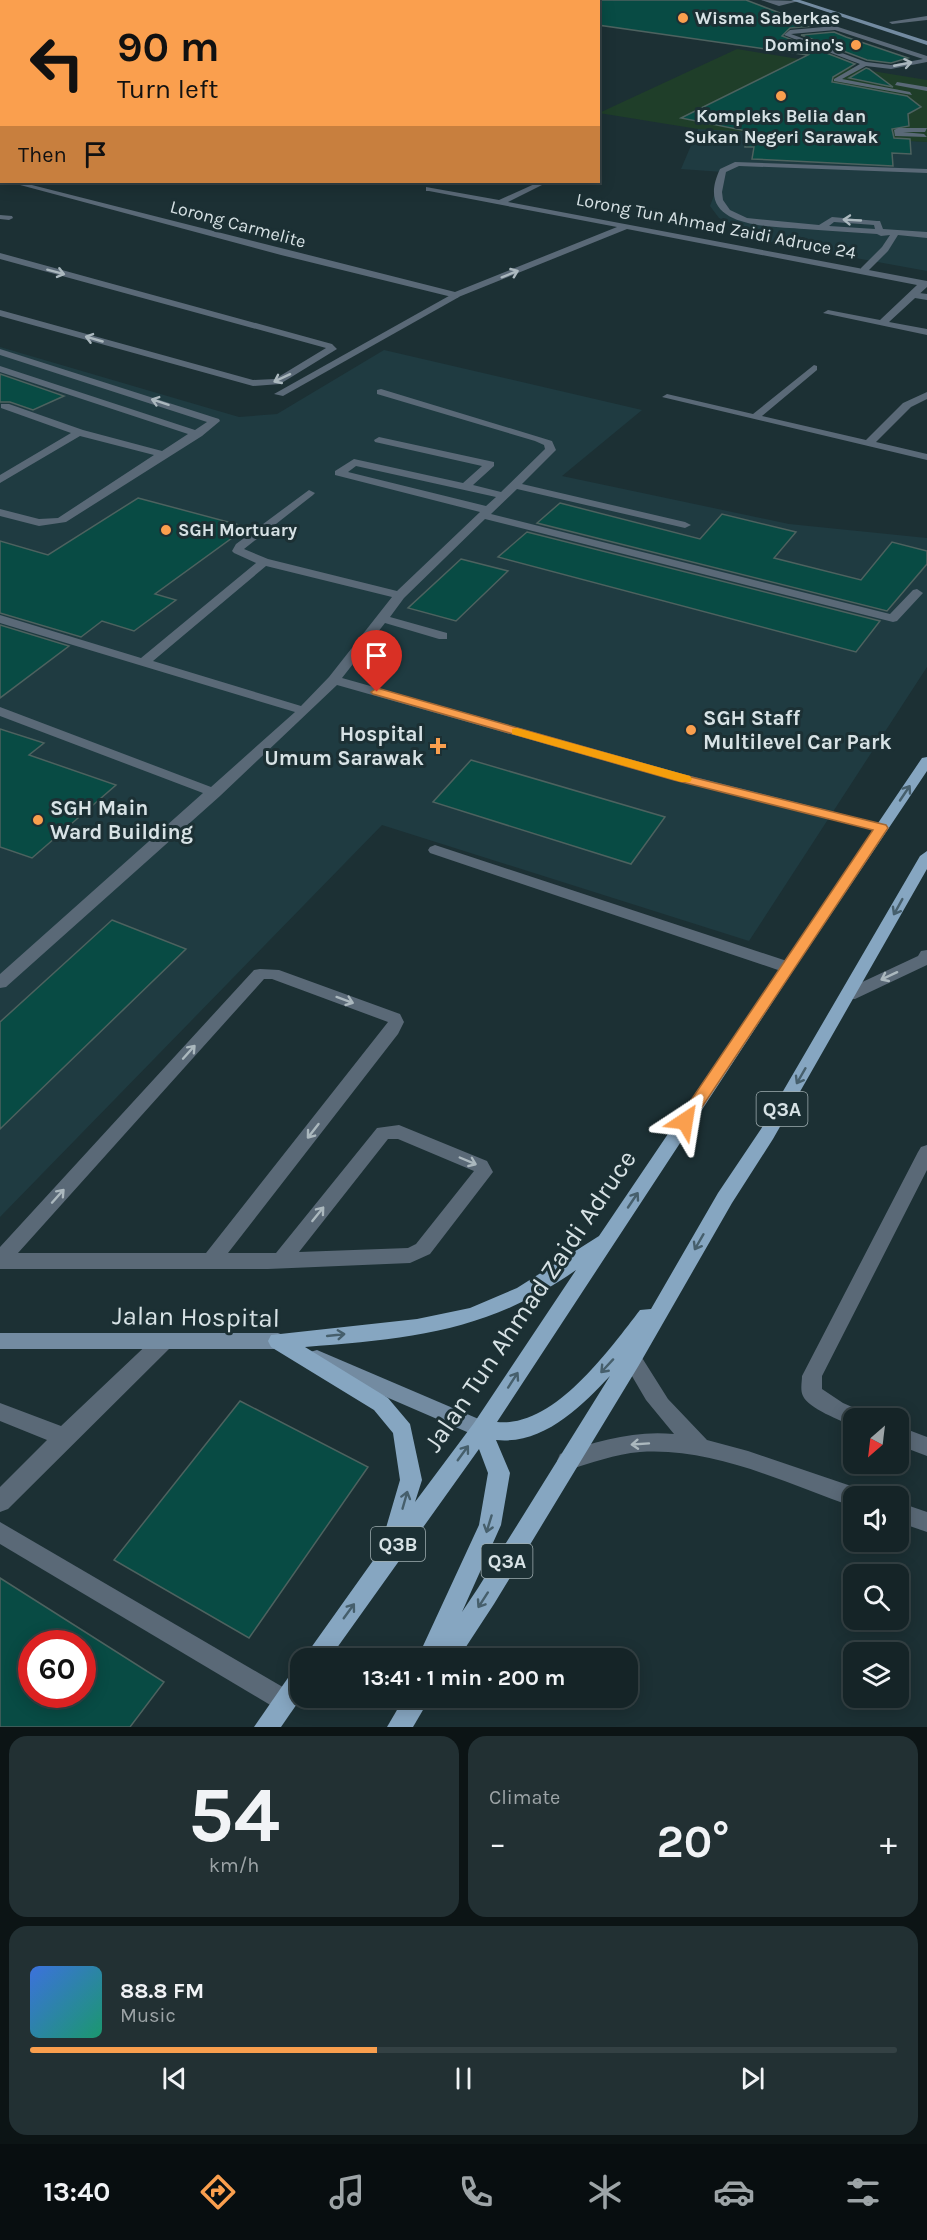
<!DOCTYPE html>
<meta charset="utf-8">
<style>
:root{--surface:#152427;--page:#223033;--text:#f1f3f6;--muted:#9da4a7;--line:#344144;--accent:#fa9f4e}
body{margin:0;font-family:Karla,sans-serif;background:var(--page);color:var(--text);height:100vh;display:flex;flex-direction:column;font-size:22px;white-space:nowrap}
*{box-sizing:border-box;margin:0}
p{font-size:20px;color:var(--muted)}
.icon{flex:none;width:33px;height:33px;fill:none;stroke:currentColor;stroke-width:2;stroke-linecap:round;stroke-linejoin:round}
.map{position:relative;height:1727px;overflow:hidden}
.drawer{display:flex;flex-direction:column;gap:9px;padding:9px;background:#0c1415;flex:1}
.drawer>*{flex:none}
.guide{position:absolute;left:0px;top:0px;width:600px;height:183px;box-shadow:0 3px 15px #0003,0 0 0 2px var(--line);background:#fa9f4e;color:#111;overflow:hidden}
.needle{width:39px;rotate:208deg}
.tools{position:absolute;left:843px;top:1408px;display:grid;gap:12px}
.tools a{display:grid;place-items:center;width:66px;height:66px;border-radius:12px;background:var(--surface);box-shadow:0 3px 15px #0003,0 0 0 2px var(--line);font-size:30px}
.speed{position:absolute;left:18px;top:1630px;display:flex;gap:12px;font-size:30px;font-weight:700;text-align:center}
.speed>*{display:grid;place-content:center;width:78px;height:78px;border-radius:50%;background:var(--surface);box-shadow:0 3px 15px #0003,0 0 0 2px var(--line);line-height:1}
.speed .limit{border:9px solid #d22;background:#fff;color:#111}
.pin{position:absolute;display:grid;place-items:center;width:51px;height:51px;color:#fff;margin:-62px -26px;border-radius:50% 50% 50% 0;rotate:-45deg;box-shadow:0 0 6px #0007}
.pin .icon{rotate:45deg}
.me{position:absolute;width:66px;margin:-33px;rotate:33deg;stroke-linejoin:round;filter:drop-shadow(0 0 4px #0008)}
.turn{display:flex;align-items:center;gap:21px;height:126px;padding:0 18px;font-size:27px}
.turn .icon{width:78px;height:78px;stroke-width:2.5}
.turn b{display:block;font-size:42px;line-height:51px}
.then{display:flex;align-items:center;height:57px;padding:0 18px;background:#0003;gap:12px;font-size:22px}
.big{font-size:45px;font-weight:700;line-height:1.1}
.drawer .tile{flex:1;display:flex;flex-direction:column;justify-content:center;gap:9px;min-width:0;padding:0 21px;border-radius:18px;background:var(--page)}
.drawer .dial{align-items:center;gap:0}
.dial b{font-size:78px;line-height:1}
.song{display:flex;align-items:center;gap:18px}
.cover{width:72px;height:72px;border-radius:9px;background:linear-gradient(135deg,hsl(220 70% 55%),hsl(160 70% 35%))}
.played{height:6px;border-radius:3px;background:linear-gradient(90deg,var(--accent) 40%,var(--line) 40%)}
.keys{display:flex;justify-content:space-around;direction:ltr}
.heat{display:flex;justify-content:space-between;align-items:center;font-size:33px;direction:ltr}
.drawer .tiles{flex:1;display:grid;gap:9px;grid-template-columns:1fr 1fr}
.tile:last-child{grid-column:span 2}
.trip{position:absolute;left:290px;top:1648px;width:348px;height:60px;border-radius:18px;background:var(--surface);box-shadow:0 3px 15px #0003,0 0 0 2px var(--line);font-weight:700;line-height:60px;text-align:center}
.menu{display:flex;height:96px;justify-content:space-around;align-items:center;background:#080e10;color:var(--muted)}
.menu .icon{width:42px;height:42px}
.menu .current{color:var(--accent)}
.menu b{font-size:27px;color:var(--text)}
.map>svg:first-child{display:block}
.built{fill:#1f3b41}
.green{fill:#1f3e29}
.building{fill:#084b44;stroke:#4d625f;stroke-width:1.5;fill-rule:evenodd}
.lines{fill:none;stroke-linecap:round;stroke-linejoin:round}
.lane{fill:#5a6977;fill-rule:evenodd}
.street{fill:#5a6977;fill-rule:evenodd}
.secondary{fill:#738ba1;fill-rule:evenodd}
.primary{fill:#86a6c1;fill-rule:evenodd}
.oneway{stroke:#abb8be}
.oneway2{stroke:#465f6c}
.route{fill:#fa9f4e;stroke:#a26733;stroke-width:1.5}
.slow{fill:#f59e0b}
.poi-dot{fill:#fa9f4e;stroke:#1c3034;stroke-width:2}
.labels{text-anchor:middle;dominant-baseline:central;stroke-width:6;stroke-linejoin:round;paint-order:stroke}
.far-poi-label{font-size:18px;font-weight:bold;fill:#d7e2e5;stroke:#1c3034;text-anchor:start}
.far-street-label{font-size:18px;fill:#d7e2e5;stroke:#1c3034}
.shield{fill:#1c3034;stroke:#9fadb0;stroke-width:1.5}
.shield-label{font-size:20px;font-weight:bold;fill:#d7e2e5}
.poi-label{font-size:21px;font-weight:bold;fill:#d7e2e5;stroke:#1c3034;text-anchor:start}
.near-street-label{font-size:26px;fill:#d7e2e5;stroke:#1c3034}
</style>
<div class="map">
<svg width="927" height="1727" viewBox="0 0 927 1727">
<rect width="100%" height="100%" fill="#1c3034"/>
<g class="built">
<path d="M712,128L927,142V271L773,243L719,218L710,206L723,172L681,169L698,129Z"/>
<path d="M0,347L239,417L277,414L384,350L642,410L562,476L789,524L927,538V667L749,941L382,825L0,1217Z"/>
</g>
<g class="green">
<path d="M0,0H446L2,2L1,8Z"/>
<path d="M737,49L927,80V142L698,129L599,113Z"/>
</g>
<g class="building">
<path d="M598,0H746L814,26L790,28L782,36L855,64L833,77L832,82L907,96L921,107L908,114L909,126L892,129L894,138L910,139L911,154L892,153L893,166L752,159L754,147H745L747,131L681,118L808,55L598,25Z"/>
<path d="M834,32L846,37L908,58L891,63L867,60L801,35Z"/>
<path d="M866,68L869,69L893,87L849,78Z"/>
<path d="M0,374L64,396L33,410L10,402H0Z"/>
<path d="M138,498L247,527L155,594L176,600L134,631L102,621L81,637L0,613V541L48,555Z"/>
<path d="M560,503L700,539L722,514L796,532L774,558L861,580L892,542L927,551V564L887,611L537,523Z"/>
<path d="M527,532L880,621L856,652L498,557Z"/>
<path d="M461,559L508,571L456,621L408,608Z"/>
<path d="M0,625L69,646L0,698Z"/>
<path d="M0,729L44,743L29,755L116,785L32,858L0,847Z"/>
<path d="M471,760L665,817L631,864L433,802Z"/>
<path d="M112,920L186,949L0,1129V1022Z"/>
<path d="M240,1401L368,1467L249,1638L114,1560Z"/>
<path d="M0,1578L164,1682L130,1727H0ZM32,1644H82V1695H32Z"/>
</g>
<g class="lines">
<g class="lane">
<path d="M548,0H555L546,2Z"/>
<path d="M761,0L799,1L779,6Z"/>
<path d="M835,26L927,56V62L891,69L866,66L842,79L910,92L912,95L834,81V79L860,64L784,35L790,30ZM835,30L923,59L891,65L866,62L791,34Z"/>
<path d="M897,82L927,87V91L895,85Z"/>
<path d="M898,128H927L925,132H903L924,134L927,137L895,136L894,130Z"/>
<path d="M735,162L927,169V173L739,166L726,172L722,192L723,200L730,210L747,218L819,225L832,217L877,221H880L883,229L927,232V238L898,235L888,251L867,272H861V268L882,247L890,235L881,236L877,234C852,232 827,231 804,229C768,226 692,228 720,169ZM834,222L874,225L875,229L829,226Z"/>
<path d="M0,215L12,216L13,218L9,220L0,219Z"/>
<path d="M0,253L332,344L337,349L280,384L253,386L0,316V310L253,380L275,379L326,348L0,259Z"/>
<path d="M456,292L460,295L459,297L283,396L274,394Z"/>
<path d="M912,292L927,294V300L909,297V293Z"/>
<path d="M0,349L219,419L220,421L202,436L66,522L39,526L0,516V509L39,519L58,518L154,455L80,436L0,483V475L71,433L1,408V404H9L83,430L162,451L188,434L0,372V366L195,430L207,422L0,355Z"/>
<path d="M381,389L552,441L556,450L522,484L685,522L691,525L685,528L517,489L491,514L890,614L913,590L917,589L923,593L897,621L893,622L485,519L404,598L390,617L447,633V639H439L385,623L342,678L683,774L886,825L888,828L881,832L673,780L337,685L220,796L6,987L0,988V974L203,793L0,716V707L211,787L295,712L0,623V615L141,658L256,563L234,553L232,551L236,544L309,490L315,493L313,495L244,549L268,559L397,591L480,512L335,475V471L354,459L463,483L482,466L375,442L374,440L379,437L494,462V466L473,485L501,492L545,449L544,445L535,441L377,394V390ZM356,466L496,497L486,506L348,472ZM266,566L392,597L329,677L301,706L153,661Z"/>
<path d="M260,969L279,970L400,1014L404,1022L398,1034L228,1253H276L377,1128L399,1125L487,1161L493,1172L430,1254L410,1263L268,1269H0V1247L254,970ZM264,979H272L388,1022L206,1253H18ZM388,1139H398L474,1171L416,1244L408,1248L299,1252Z"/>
<path d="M927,1145V1170L822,1376V1389L843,1403L866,1413L869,1419H854V1426C841,1421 808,1408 803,1396C800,1390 802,1382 802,1376L918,1152L921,1147Z"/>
<path d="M162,1335L169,1337L172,1343L169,1349L8,1509L0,1512V1487L47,1440L0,1421V1403L61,1426L155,1337Z"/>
<path d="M898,1426L927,1437V1456L898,1445Z"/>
<path d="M0,1522L293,1693L297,1701L293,1709L285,1713L277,1709L0,1544Z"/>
</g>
<g class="street">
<path d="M927,16V20L892,24L889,22Z"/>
<path d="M0,53H2V58L0,57Z"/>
<rect x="0" y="176" width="2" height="5"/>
<path d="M9,182H20L455,292L617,227L429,191H426V187L499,200L539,182H548L508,202L927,281V287L889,322L927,329V335L823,313L828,310L880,320L917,285L627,229L456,298L281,255Z"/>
<path d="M814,365L817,366V370L762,416L866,440L903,403L927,392V399L911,407L876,442L927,454V460L662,397L667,394L753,414Z"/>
<path d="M435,845L793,963L795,967L787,972L781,971L430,853L428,850L430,847Z"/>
<path d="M927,950V965L855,999H843L841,995L843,991L918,956L921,951Z"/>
<path d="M632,1351L639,1353L668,1399L707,1440L748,1451L854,1487L862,1490L865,1497H854V1507C785,1483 714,1447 640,1452C615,1454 591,1463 568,1470L560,1468L557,1461L560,1454C597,1441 635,1430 674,1434L646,1400L622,1359L625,1353Z"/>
<path d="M898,1502L927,1512V1532L898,1522Z"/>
</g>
<g class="secondary">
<path d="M791,0H800L927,41V45Z"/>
<path d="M0,1333H278L294,1339L297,1345L294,1351L287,1353L276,1349H0Z"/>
<path d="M317,1350L488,1423L491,1429L488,1435L481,1438L474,1435L310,1364L307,1358L310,1352Z"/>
</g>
<g class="primary">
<path d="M475,0H483L472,2Z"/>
<path d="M502,0H510L500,2Z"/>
<path d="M0,114H2L0,119Z"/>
<path d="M0,129H2L0,134Z"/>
<path d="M927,757V771L793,971L497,1422C554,1428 609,1350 640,1310L651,1309L718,1193L761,1129L920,856L927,851V869L773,1139L732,1203L639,1365L494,1604L458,1659H417L479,1525L488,1473L479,1449L329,1659H303L382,1548L381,1545L400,1480L393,1433L374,1410L271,1347L268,1341L271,1335L417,1319L470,1308L517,1288L599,1236L922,758ZM576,1270L474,1423L415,1502L422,1480L410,1424L388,1398L305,1347C408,1339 488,1332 576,1270ZM610,1376L478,1588L462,1612L501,1525L510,1473L496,1440C543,1445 581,1407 610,1376Z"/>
<path d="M300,1669L301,1698L281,1727H254L292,1672Z"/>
<path d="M404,1698H430L413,1727H387Z"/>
</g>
</g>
<defs><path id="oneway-shaft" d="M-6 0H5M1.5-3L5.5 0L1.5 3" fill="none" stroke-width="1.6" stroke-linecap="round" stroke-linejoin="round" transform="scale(1.5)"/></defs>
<g class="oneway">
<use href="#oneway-shaft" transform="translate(903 64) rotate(-11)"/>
<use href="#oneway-shaft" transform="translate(852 220) rotate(-177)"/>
<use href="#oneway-shaft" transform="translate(56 272) rotate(15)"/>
<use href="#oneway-shaft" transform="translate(510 274) rotate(-22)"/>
<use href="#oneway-shaft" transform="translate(94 339) rotate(-164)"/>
<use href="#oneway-shaft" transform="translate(282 378) rotate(155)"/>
<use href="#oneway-shaft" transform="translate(160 402) rotate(-162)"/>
<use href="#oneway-shaft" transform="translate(889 976) rotate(155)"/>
<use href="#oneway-shaft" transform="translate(345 1000) rotate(20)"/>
<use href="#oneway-shaft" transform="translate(189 1052) rotate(-48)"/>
<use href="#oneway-shaft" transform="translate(313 1131) rotate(128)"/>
<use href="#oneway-shaft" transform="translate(468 1161) rotate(23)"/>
<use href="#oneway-shaft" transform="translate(58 1196) rotate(-48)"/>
<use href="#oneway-shaft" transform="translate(318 1214) rotate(-51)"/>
<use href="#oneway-shaft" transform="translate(640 1444) rotate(176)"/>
</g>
<g class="oneway2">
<use href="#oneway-shaft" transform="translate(905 793) rotate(-56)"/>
<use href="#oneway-shaft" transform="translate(898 907) rotate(119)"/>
<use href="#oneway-shaft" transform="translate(801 1076) rotate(120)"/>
<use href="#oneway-shaft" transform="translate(633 1200) rotate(-56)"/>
<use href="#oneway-shaft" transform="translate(699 1242) rotate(120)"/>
<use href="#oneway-shaft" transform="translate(336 1335) rotate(-6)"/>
<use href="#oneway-shaft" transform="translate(607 1366) rotate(133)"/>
<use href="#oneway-shaft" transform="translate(513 1380) rotate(-57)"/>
<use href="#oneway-shaft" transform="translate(463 1453) rotate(-54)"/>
<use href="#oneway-shaft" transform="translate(405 1500) rotate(-74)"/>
<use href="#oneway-shaft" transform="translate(489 1524) rotate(107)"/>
<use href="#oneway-shaft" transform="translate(483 1600) rotate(123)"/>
<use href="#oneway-shaft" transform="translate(349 1611) rotate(-54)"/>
</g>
<path class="route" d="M377,688L683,775L886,825L888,828L690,1125H679L677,1121L873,830L674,780L373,694L371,692Z"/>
<path class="slow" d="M517,728L690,776L692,779L690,782H681L512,734V729Z"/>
<g class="poi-dot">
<circle cx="683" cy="18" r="6"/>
<circle cx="856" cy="45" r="6"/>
<circle cx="781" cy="96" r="6"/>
<circle cx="166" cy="530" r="6"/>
<circle cx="691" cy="730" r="6"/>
<path d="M435 737h6v6h6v6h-6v6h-6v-6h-6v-6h6z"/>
<circle cx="38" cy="820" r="6"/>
</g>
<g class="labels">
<g class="far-poi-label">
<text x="695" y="18">Wisma Saberkas</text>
<text x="844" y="45" text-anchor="end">Domino's</text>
<text x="781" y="116" text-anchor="middle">Kompleks Belia dan<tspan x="781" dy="21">Sukan Negeri Sarawak</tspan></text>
<text x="178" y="530">SGH Mortuary</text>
</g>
<g class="far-street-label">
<text transform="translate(238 224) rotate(15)">Lorong Carmelite</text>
<text transform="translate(716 226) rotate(11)">Lorong Tun Ahmad Zaidi Adruce 24</text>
</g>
<g class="shield">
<rect x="756.5" y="1092" width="51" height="34" rx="4.5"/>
<rect x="371" y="1527" width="54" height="34" rx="4.5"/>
<rect x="481.5" y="1544" width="51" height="34" rx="4.5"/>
</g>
<g class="shield-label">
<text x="782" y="1109">Q3A</text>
<text x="398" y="1544">Q3B</text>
<text x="507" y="1561">Q3A</text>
</g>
<g class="poi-label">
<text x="703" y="718">SGH Staff<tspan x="703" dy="24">Multilevel Car Park</tspan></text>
<text x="424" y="734" text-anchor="end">Hospital<tspan x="424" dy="24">Umum Sarawak</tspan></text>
<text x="50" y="808">SGH Main<tspan x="50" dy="24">Ward Building</tspan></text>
</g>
<g class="near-street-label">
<text transform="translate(530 1301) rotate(-56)">Jalan Tun Ahmad Zaidi Adruce</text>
<text transform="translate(196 1317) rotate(1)">Jalan Hospital</text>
</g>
</g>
</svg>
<div class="tools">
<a><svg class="needle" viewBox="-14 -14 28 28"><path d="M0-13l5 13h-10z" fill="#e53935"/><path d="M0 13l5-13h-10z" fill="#9da4a7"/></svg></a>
<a><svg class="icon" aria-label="sound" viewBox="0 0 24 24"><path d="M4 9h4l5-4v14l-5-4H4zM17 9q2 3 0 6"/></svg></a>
<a><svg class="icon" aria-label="search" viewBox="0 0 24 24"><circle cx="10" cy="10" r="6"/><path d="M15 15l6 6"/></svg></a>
<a><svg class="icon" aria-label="layers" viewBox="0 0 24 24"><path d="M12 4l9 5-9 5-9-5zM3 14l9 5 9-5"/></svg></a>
</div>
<div class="speed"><div class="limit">60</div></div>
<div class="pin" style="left:377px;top:692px;background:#d93025"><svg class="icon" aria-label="arrive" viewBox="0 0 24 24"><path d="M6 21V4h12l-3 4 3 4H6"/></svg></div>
<svg class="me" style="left:685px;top:1121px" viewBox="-20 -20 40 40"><path d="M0-17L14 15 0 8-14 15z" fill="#fa9f4e" stroke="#fff" stroke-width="4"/></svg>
<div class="trip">13:41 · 1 min · 200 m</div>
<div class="guide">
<div class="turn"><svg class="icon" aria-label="left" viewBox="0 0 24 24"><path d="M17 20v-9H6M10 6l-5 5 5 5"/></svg><div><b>90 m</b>Turn left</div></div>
<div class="then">Then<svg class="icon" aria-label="arrive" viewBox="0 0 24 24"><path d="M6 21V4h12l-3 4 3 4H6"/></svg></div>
</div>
</div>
<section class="drawer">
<div class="tiles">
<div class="tile dial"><b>54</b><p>km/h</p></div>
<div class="tile"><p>Climate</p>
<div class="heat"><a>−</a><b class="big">20°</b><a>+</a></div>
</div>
<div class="tile">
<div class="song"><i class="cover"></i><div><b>88.8 FM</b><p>Music</p></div></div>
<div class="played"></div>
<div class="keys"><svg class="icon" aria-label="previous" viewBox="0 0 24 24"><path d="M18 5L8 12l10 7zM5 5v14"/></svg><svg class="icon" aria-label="pause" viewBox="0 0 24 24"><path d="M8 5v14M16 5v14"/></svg><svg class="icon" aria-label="next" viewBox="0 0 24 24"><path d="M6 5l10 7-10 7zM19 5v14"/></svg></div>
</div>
</div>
</section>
<nav class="menu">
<b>13:40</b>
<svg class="icon current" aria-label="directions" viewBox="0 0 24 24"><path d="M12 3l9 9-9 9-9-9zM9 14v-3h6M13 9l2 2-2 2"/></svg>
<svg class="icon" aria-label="music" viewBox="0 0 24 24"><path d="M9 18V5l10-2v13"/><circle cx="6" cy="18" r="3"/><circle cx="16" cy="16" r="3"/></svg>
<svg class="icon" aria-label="phone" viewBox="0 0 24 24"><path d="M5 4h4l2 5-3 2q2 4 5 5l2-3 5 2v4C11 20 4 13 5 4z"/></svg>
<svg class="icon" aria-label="climate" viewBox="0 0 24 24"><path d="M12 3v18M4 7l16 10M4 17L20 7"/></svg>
<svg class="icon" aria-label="car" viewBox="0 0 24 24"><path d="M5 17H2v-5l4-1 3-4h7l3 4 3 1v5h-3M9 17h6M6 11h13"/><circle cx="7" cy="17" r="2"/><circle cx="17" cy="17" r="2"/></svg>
<svg class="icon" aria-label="filters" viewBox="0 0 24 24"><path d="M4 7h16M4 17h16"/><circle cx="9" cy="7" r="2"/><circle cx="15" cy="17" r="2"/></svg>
</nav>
